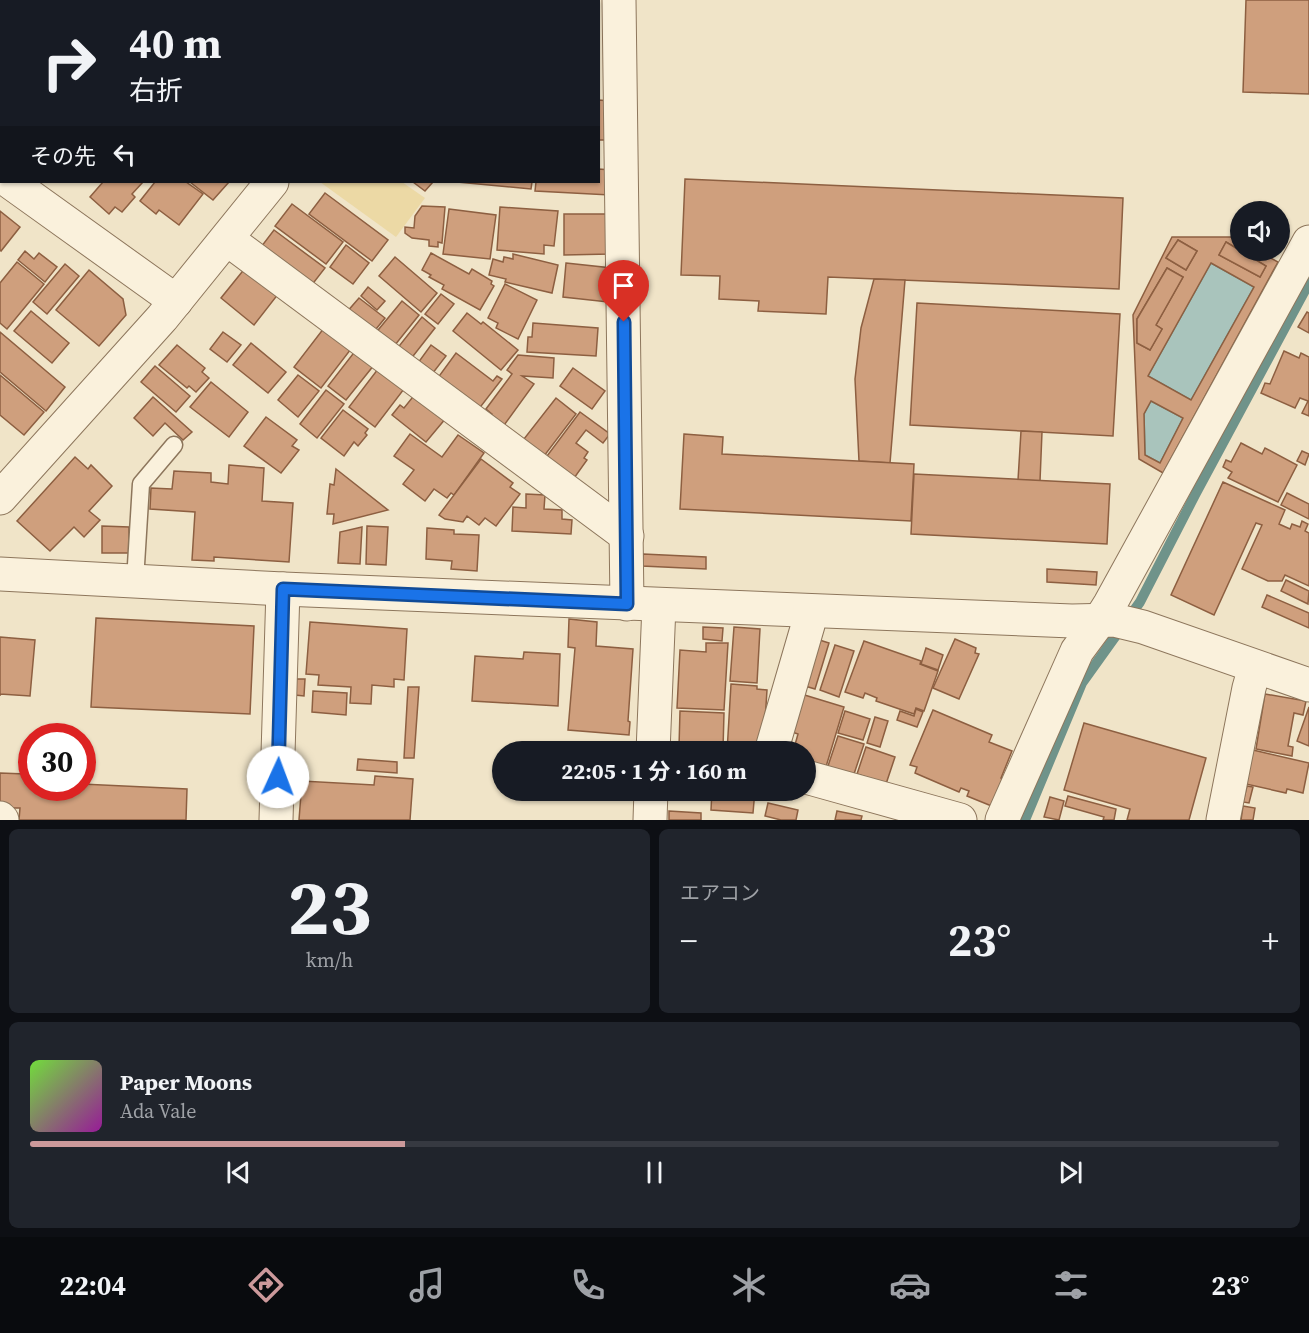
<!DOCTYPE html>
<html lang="ja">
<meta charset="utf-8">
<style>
:root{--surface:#171b24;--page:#20242c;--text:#f1f3f6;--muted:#9ea1a6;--line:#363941;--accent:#cc999b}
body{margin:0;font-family:"Source Serif 4","Noto Sans JP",serif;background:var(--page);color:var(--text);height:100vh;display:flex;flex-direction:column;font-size:22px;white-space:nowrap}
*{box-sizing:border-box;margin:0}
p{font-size:20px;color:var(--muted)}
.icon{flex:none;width:33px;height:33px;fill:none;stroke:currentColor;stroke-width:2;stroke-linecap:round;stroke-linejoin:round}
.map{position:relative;height:820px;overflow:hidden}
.side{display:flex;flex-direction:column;gap:9px;padding:9px;background:#0d0f14;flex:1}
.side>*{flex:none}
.banner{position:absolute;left:0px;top:0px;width:600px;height:183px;box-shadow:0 2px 4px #0004;background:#171b24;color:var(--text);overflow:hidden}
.tools{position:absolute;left:1230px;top:201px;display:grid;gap:12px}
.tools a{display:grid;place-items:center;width:60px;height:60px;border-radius:50%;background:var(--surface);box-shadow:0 2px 4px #0004;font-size:30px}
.speed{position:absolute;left:18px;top:723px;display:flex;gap:12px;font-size:30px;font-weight:700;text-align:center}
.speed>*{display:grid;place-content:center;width:78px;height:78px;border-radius:50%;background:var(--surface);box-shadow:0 2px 4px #0004;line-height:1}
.speed .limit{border:9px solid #d22;background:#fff;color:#111}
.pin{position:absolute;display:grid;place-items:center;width:51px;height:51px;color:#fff;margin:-62px -26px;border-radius:50% 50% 50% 0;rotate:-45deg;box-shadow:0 0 6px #0007}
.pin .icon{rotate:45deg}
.me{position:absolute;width:66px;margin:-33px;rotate:2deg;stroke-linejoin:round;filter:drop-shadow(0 0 4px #0008)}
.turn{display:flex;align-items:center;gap:21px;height:126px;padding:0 30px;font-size:27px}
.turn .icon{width:78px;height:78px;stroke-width:2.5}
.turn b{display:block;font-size:42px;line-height:51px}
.then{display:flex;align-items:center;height:57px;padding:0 30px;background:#0003;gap:12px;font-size:22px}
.big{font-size:45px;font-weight:700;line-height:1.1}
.side .card{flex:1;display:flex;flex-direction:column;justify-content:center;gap:9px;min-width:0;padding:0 21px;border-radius:9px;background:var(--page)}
.side .dial{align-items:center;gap:0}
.dial b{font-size:78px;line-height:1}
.song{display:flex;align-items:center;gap:18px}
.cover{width:72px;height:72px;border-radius:9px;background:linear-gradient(135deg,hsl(100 70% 55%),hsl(300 70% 35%))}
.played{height:6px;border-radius:3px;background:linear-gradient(90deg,var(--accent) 30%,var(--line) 30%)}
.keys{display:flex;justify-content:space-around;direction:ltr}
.heat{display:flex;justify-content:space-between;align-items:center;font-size:33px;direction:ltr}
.side .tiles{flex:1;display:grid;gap:9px;grid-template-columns:1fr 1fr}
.card:last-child{grid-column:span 2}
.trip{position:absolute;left:492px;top:741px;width:324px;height:60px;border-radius:30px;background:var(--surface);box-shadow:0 2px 4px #0004;font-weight:700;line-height:60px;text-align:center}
.tabs{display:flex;height:96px;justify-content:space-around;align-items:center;background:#090b0e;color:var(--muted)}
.tabs .icon{width:42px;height:42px}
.tabs .on{color:var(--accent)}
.tabs b{font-size:27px;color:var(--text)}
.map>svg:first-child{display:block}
.sand{fill:#ecd9a5}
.water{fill:#a9c4bc;stroke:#6f938a;stroke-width:1.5}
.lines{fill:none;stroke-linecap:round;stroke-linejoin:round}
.stream{stroke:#6f938a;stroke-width:10}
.building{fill:#cf9f7d;stroke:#8d5f41;stroke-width:1.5;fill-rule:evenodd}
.lane-casing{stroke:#8d765c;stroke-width:19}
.street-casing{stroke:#8d765c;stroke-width:35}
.lane{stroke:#faf1dc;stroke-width:16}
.street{stroke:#faf1dc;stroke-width:33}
.route-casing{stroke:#114b97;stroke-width:15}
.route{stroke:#1a73e8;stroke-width:10}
</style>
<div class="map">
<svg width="1309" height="820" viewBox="0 0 1309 820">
<rect width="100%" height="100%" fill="#f0e4c8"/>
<path class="sand" d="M320,182H402L425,198L396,237Z"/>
<g class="water">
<path d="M1211,263L1254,287L1191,400L1148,376Z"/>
<path d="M1151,401L1183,418L1160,463L1145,455L1144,414Z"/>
</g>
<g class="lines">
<path class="stream" d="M1025,820L1082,683L1140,602L1195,495L1309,283"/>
</g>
<g class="building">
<path d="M338,0H378L379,1L340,2Z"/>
<path d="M1246,0H1309V94L1243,92Z"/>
<path d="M598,100L611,101L610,140H598Z"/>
<path d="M598,169L612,170L610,195L535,191L536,182H598Z"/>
<path d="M685,179L1123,198L1119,289L828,277L826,314L758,311L759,301L719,299L720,276L681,275Z"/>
<path d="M103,182H143L132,194L135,197L122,212L115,207L109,214L90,197Z"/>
<path d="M155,182H186L203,194L179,225L159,210L156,214L140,201Z"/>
<path d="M190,182H229L213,200Z"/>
<path d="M413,182H433L425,191Z"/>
<path d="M457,182H532L531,189Z"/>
<path d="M325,193L388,240L372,261L309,214Z"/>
<path d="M292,204L343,242L326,264L275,226Z"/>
<path d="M422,206L445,207L442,243L438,242V247L429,246V240L412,238L405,233V227L414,228L415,216Z"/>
<path d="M500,207L558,211L554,246L544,245V254L497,250Z"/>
<path d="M449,209L496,215L490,259L443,254Z"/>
<path d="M0,211L20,227L1,251L0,250Z"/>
<path d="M564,214H610V254L564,255Z"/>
<path d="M274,230L325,268L311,286L261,247Z"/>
<path d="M1172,237H1231L1240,242V250H1256L1278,262L1163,473L1139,459L1133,315ZM1178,240L1197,251L1186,270L1166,258ZM1226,242L1266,266L1260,277L1219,255ZM1211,263L1254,287L1191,400L1148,376ZM1167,268L1183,277L1156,325L1162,329L1150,350L1137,343V319ZM1151,401L1183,418L1160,463L1145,455L1144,414Z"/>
<path d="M1178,240L1197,251L1186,270L1166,258Z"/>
<path d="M1226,242L1266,266L1260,277L1219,255Z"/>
<path d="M346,245L369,263L353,284L330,267Z"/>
<path d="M25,251L34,259L39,253L57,267L45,282L18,260Z"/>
<path d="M431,253L469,274L472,269L492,281L491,284L494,286L480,310L442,289L444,285L429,277L431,275L422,270Z"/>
<path d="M513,254L558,265L552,293L505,282L506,279L489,275L493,259L503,262L504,257L513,259Z"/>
<path d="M395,257L437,293L421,312L379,276Z"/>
<path d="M17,262L44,284L7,329L0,323V283Z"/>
<path d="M566,263L612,268L608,302L563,297Z"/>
<path d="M65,264L79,276L47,314L33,302Z"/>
<path d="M246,267L279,293L254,325L221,298Z"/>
<path d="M1167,268L1183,277L1156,325L1162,329L1150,350L1137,343V319Z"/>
<path d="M89,270L123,299L126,315L99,346L56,310Z"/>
<path d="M874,279L905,280L890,463L859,461L855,379L861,328Z"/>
<path d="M505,284L537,300L518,339L496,328L498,323L488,318Z"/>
<path d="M368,287L385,301L377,310L361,296Z"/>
<path d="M441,294L454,304L438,324L425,314Z"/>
<path d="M359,298L385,318L372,334L346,313Z"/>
<path d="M402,301L419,315L391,350L374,335Z"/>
<path d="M917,303L1120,314L1113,436L910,425Z"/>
<path d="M31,311L69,343L52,363L14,331Z"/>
<path d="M1307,312L1309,313V333L1298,327Z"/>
<path d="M467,313L481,324L483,322L518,350L501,370L453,331Z"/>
<path d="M422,317L435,328L410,360L396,350Z"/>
<path d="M533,323L598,328L596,356L527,352L528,337H532Z"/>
<path d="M324,328L351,349L321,388L294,367Z"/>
<path d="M0,332L65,387L46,411L0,372Z"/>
<path d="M223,332L241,345L227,362L210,349Z"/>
<path d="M251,343L286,372L268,393L233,365Z"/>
<path d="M177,345L205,368L202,372L209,378L196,392L189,386L187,388L159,365Z"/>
<path d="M431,345L446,356L429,378L415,367Z"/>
<path d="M356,350L374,365L346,400L328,386Z"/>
<path d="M1284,351L1299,358L1301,353L1309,357V416L1302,413L1308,401L1300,398L1295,408L1261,393L1265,383L1270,384Z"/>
<path d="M456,353L493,381L497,376L502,379L478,410L437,379Z"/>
<path d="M518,355L554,358L553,378L522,376L534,384L502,428L489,418L492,414L486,409L512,374L507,370Z"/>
<path d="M155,366L190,396L176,412L141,382Z"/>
<path d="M573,368L605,391L592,409L560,386Z"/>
<path d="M378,369L404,389L375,427L349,407Z"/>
<path d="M0,375L44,412L24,435L0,415Z"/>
<path d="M298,375L319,391L298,417L278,400Z"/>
<path d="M211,382L248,412L229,437L190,407Z"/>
<path d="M326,390L344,404L317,438L300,424Z"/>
<path d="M416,393L446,418L426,442L392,415L400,405L404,408Z"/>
<path d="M153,397L192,432L183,440L165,423L153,436L134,418Z"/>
<path d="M556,398L576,414L541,460L520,444Z"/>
<path d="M343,410L368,429L365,433L367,435L358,446L354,442L344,456L321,438Z"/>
<path d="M580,412L610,434L603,443L586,430L576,443L588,452L584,458L587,460L572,481L544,460Z"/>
<path d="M266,417L297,440L292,446L299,450L281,473L244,446Z"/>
<path d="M1021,431L1042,432L1040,481L1018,480Z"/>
<path d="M410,434L442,457L458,435L484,453L454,495L451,493L447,498L434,489L425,501L403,484L414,470L394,456Z"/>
<path d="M684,434L723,437L722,454L914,464L911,521L680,509Z"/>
<path d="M1241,443L1262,454L1265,448L1297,465L1278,502L1228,478L1232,472L1223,467L1226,460L1231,462Z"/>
<path d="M1302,451L1309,454L1305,465L1297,461Z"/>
<path d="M75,457L88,469L91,465L112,486L89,511L100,520L84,537L74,527L50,551L17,521Z"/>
<path d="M481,459L513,483L510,487L520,494L496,526L485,518L479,525L467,516L463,522L445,519L439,515Z"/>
<path d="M229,465L264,468L262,501L293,503L289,562L214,557V561L192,560L195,512L150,509L151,488L172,489L174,471L211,473V482L228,484Z"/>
<path d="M336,469L388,510L333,524L334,514H327L330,484L334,485Z"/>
<path d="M914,474L1110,484L1107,544L911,534Z"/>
<path d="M1223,482L1285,510L1279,524L1290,529L1292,524L1300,527L1302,521L1308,524L1305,531L1309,533V586L1285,575L1282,581H1268L1242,569L1262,525L1256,523L1214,615L1171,595Z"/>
<path d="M1287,493L1309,504V519L1281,505Z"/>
<path d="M526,494L545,495L544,509L562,510V519L572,520L571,534L512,531L513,507L526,508Z"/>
<path d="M102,526L129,527V553H102Z"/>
<path d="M367,526L388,527L386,565L366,564Z"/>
<path d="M362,527L360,564L338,563L340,532Z"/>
<path d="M427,528L454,530V534L479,535L477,571L451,569L452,561L426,559Z"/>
<path d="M643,554L706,557V569L642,566Z"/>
<path d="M1047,569L1097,572L1096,585L1047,582Z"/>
<path d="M1286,580L1309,591L1308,604L1281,591Z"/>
<path d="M1267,595L1309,613V628L1262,607Z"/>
<path d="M96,618L254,626L250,714L91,707Z"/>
<path d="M569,619L597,622L596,646L633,649L628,721L630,722L629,735L568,730L575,648L568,647Z"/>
<path d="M310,622L407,629L404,680L394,679V687L372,685L371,704L350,703L351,687L318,685L319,675L306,674Z"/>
<path d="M703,627L723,628L722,641L703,639Z"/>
<path d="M734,627L760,629L757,683L730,681Z"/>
<path d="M0,637L35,640L30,696L0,694V696Z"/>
<path d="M810,637L829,643L815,689L795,683Z"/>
<path d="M955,639L976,648L975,653L979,654L959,699L933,688Z"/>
<path d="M864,641L921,661L920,664L938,671L924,711L916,708L914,714L876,701L877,698L865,693L863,698L845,692Z"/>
<path d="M706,643H728L724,710L677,708L680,650L706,652Z"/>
<path d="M835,645L854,651L839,697L820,690Z"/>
<path d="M926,648L943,655L938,670L921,664Z"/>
<path d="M524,652L560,654L558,706L472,701L475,656L523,659Z"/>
<path d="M296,679H305L304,696L295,695Z"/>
<path d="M731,684L757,686V689L767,690L763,752H727Z"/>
<path d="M408,687H419L414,758H404Z"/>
<path d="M313,691L347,693L346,715L312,712Z"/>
<path d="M798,693L844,707L825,770L806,764V752H793L798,734L786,730Z"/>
<path d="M1265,694L1306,701L1303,715L1294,713L1288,746L1293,747L1292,756L1256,749Z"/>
<path d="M1309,707V746L1297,741Z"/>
<path d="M916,709L923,712L917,727L897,720L900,711L914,716Z"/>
<path d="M933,710L992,735L989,742L1012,751L1001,778L1006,780L994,807L967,796L969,791L961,788L959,792L915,773L917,767L910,765Z"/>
<path d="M680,711L724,713L723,749L679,747Z"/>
<path d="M845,711L870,719L863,740L838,733Z"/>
<path d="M875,717L888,721L880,747L867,743Z"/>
<path d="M1084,723L1206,758L1189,820H1127L1130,809L1064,790Z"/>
<path d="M838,736L864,744L853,777L827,769Z"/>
<path d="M866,747L895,757L886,784L857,774Z"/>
<path d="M1253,750L1309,763L1303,793L1287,789L1286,793L1246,784Z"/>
<path d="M358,759L397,762V773L357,770Z"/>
<path d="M0,773L25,774V782H32V788H82V784L187,789L186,820H19L20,808H3L0,805Z"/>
<path d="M375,776L413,779L410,820H299L302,781L374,785Z"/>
<path d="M1247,786L1253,787L1249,803L1243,802Z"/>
<path d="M712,790H755L753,813L711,810Z"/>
<path d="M1068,796L1116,809L1114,820H1103L1104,817L1065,806Z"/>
<path d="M1050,797L1064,801L1059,820L1044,817Z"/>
<path d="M768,803L798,810L796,820H781L765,816Z"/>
<path d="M1243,806L1255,808L1253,820H1241Z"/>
<path d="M669,811L701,813V820H669Z"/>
<path d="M837,811L862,816L861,820H835Z"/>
</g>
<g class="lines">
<defs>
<path id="lane" d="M135,581L141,484L174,445"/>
<g id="street">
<path d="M491,0L493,2"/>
<path d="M619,0L627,604"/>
<path d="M58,2L60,0"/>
<path d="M414,2L415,0"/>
<path d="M0,70L2,68"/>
<path d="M10,182L176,301"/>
<path d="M227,239L627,536"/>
<path d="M0,498L162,318L272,182"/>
<path d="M0,574L283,589L1072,621L1114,620L1143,627L1309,685"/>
<path d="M653,752L659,605"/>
<path d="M771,752L808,625L810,611"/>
<path d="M806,777L960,820"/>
<path d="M0,818L2,820"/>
<path d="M276,820L283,589"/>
<path d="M650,820L651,790"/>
<path d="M1002,820L1077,651L1100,620L1110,604L1309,242"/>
<path d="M1223,820L1249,688L1255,667"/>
</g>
</defs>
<use href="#lane" class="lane-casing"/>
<use href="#street" class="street-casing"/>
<use href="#lane" class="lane"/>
<use href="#street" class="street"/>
</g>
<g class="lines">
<defs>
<path id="route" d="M278,777L283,589L627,604L624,322"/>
</defs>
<use href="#route" class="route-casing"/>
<use href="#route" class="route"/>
</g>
</svg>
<div class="tools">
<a><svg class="icon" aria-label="sound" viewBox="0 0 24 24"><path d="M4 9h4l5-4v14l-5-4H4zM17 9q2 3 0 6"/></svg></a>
</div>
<div class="speed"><div class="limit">30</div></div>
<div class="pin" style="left:624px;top:322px;background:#d93025"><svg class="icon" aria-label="arrive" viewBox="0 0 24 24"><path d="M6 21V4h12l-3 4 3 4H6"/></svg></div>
<svg class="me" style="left:278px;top:777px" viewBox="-20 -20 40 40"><circle r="19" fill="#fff"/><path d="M0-13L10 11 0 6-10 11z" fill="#1a73e8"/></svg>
<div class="trip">22:05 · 1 分 · 160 m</div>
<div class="banner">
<div class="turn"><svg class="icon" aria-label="right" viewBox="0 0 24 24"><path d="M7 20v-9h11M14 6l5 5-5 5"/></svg><div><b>40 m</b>右折</div></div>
<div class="then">その先<svg class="icon" aria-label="left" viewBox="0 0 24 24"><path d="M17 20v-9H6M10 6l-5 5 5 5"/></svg></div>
</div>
</div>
<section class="side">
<div class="tiles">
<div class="card dial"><b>23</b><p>km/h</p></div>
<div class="card"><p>エアコン</p>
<div class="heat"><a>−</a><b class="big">23°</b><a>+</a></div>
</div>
<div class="card">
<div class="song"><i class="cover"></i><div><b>Paper Moons</b><p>Ada Vale</p></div></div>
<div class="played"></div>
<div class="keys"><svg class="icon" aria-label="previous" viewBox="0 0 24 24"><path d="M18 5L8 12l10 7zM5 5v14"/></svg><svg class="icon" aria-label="pause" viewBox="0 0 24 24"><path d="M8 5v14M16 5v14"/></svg><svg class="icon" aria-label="next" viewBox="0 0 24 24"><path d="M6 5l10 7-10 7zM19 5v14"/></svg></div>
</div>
</div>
</section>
<nav class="tabs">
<b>22:04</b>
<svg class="icon on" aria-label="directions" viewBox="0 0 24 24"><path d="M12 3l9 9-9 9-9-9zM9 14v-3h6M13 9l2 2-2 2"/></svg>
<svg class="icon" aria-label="music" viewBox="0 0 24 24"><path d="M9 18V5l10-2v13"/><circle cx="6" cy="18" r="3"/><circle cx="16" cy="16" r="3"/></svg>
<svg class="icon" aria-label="phone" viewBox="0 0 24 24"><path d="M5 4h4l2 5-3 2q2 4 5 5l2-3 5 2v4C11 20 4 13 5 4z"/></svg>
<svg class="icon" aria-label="climate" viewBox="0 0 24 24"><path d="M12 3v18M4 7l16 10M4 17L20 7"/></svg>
<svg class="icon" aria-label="car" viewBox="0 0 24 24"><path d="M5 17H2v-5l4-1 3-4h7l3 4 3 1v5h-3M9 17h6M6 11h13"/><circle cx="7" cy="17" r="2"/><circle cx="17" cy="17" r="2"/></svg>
<svg class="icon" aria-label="filters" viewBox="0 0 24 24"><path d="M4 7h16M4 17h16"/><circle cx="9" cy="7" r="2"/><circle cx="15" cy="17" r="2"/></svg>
<b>23°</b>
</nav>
